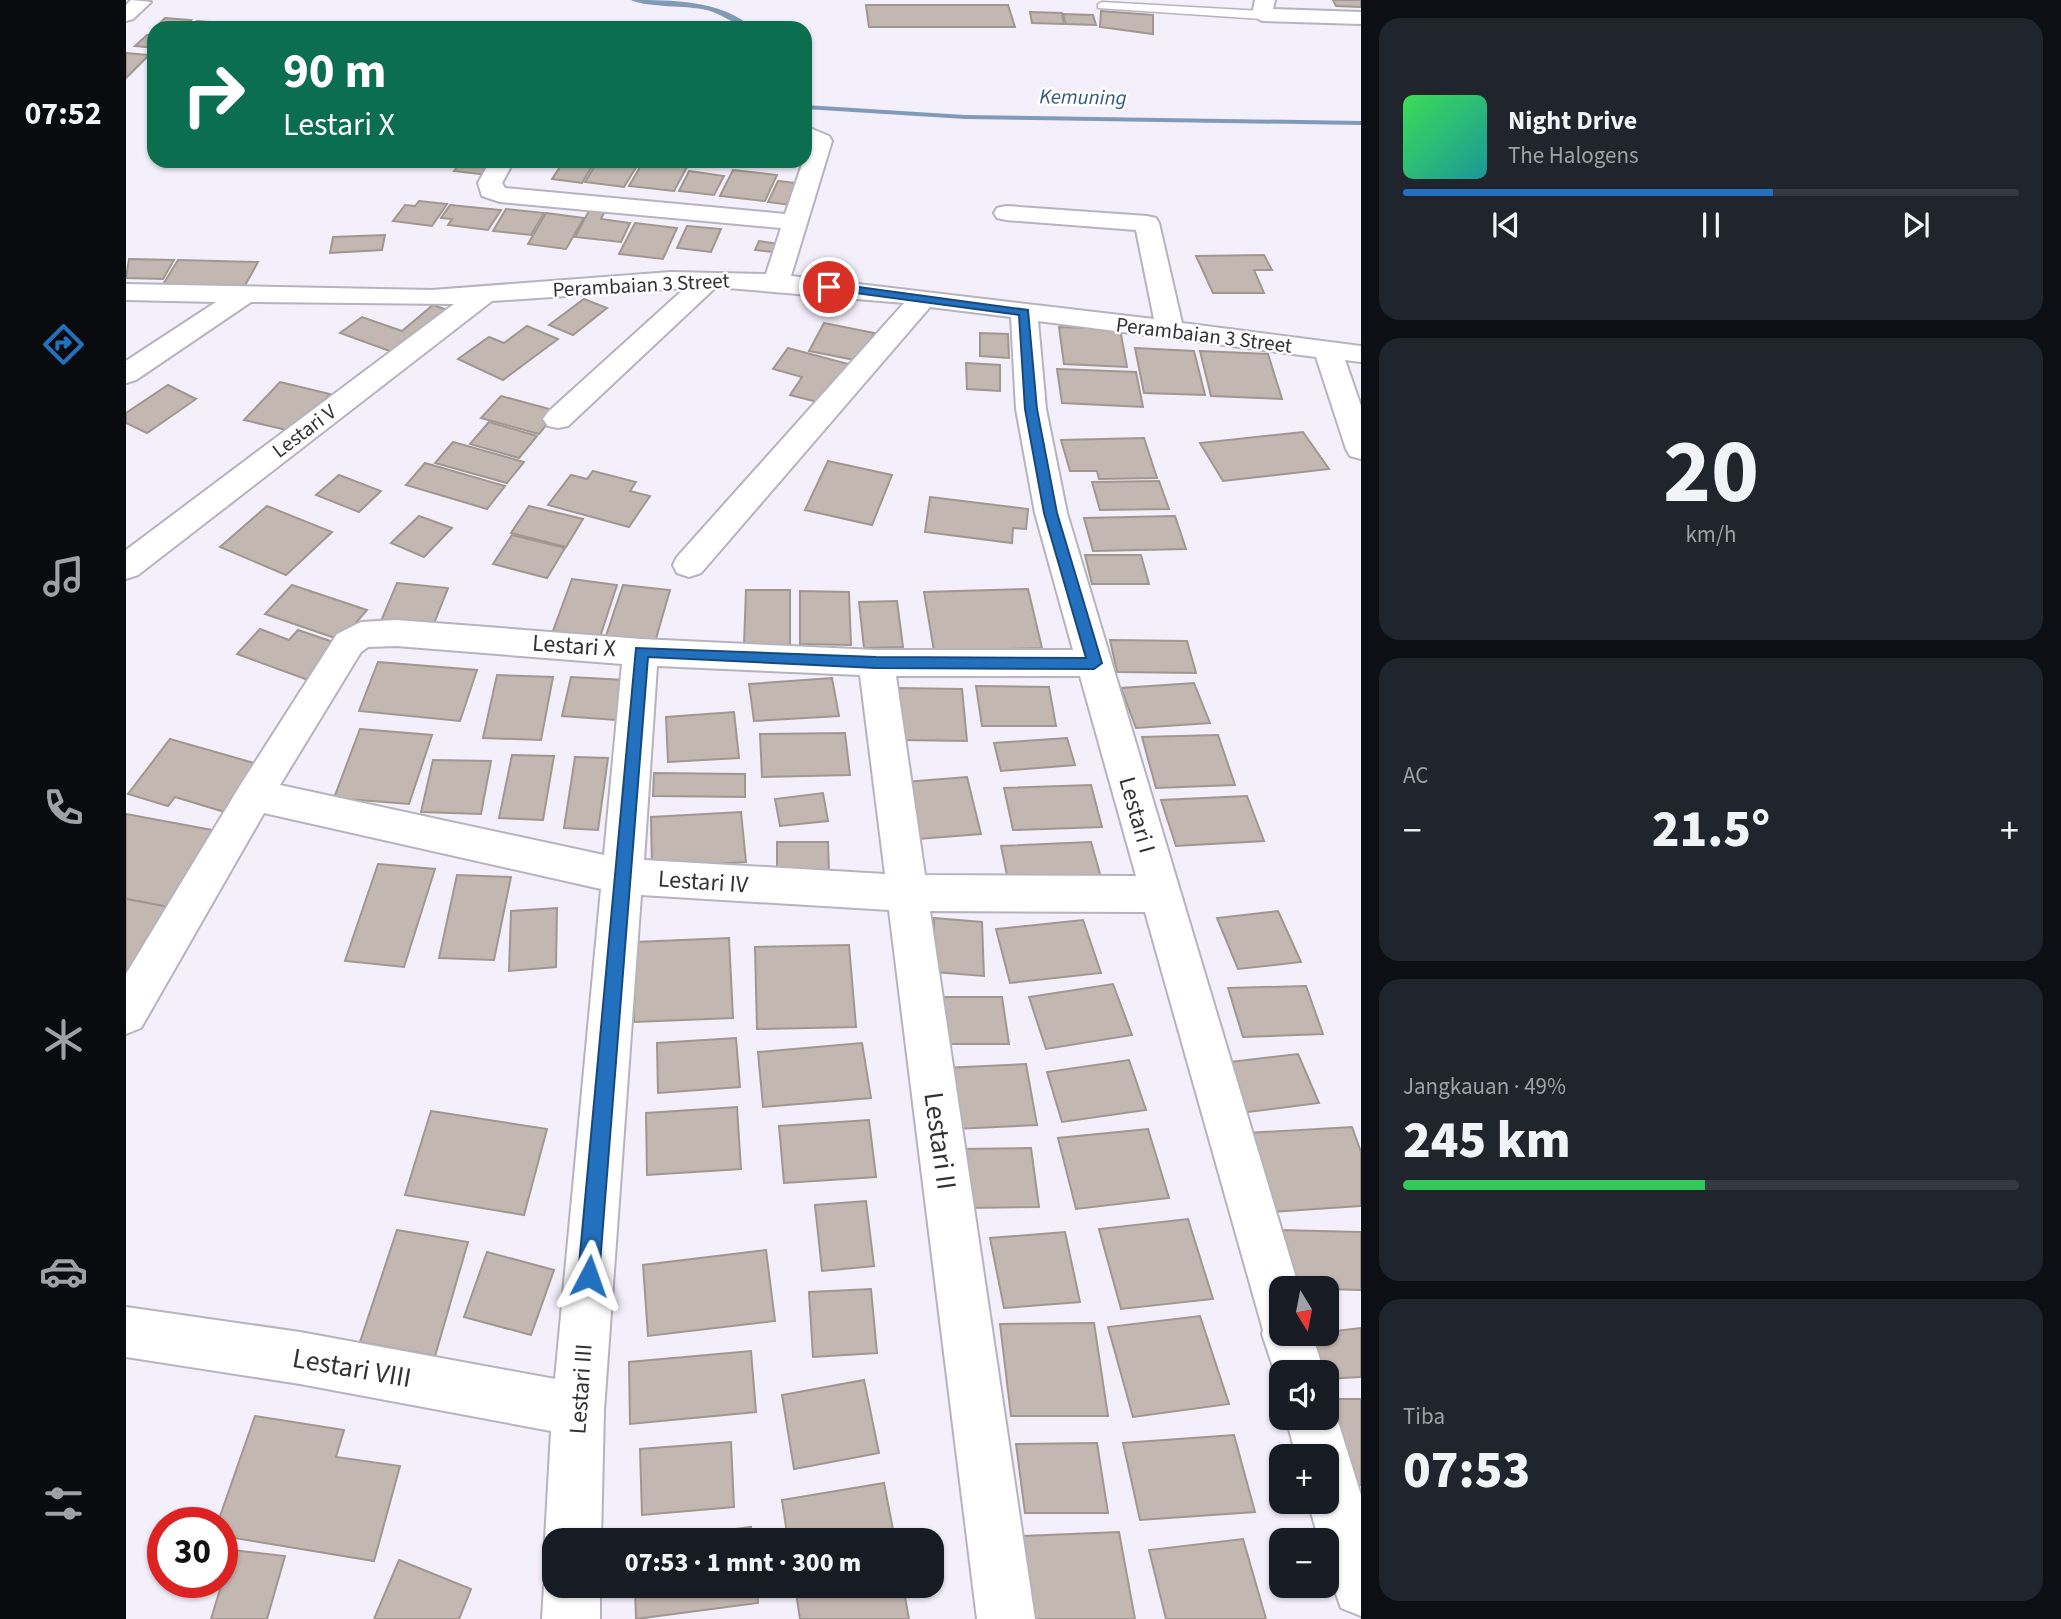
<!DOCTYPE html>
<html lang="id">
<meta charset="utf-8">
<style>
:root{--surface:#171b24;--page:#20242c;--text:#f1f3f6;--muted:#9ea1a6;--line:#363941;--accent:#2370bf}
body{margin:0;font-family:"Source Sans 3",sans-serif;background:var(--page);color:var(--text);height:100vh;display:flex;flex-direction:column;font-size:26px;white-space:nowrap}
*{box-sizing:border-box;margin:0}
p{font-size:23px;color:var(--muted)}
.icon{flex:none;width:38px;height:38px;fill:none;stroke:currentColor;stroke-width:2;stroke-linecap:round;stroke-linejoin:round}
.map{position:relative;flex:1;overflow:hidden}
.details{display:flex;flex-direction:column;gap:18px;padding:18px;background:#0d0f14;width:700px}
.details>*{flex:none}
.banner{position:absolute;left:21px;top:21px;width:665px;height:147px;border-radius:21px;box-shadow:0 2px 5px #0004;background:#0b6e4f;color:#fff;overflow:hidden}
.needle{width:46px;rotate:170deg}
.fabs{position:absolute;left:1143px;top:1276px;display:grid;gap:14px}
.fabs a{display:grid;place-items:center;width:70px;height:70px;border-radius:14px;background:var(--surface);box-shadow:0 2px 5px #0004;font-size:35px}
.speed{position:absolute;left:21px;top:1507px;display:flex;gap:14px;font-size:35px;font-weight:700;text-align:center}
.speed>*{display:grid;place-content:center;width:91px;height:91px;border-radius:50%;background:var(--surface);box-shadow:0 2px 5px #0004;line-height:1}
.speed .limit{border:10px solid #d22;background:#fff;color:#111}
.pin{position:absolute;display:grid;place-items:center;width:60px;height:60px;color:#fff;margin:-30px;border:4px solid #fff;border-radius:50%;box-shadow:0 2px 7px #0007}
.me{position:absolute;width:77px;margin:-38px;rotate:4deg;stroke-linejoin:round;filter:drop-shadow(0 0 5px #0008)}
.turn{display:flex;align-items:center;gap:24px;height:147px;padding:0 21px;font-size:32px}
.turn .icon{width:91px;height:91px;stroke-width:2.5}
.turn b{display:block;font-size:49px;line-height:60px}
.big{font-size:52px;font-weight:800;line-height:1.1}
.details .widget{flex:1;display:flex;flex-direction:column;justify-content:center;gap:10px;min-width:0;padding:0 24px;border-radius:21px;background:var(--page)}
.details .dial{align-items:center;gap:0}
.dial b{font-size:91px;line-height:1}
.song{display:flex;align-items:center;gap:21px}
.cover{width:84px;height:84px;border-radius:10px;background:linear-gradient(135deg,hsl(130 70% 55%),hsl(180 70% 35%))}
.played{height:7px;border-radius:4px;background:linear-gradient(90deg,var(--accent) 60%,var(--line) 60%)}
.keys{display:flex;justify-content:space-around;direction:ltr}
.heat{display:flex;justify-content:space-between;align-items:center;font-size:38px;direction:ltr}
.charge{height:10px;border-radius:5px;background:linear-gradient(90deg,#34c759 49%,var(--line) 0)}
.trip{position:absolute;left:416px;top:1528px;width:402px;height:70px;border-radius:21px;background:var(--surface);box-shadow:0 2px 5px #0004;font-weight:800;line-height:70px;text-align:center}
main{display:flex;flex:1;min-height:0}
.dock{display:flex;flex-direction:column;width:126px;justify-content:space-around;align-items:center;background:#090b0e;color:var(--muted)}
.dock .icon{width:49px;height:49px}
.dock .on{color:var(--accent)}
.dock b{font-size:32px;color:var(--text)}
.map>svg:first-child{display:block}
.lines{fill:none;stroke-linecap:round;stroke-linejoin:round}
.stream{fill:#809ab8;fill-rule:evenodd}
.building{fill:#c3b8b1;stroke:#a19791;stroke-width:2}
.service-casing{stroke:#b6b3be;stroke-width:3}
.minor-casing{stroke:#b6b3be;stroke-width:4}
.service{fill:#fff;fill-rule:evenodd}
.minor{fill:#fff;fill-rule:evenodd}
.route{fill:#2370bf;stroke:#17497c;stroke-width:2}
.labels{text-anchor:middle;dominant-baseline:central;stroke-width:5;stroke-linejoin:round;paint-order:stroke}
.far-water-label{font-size:21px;font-style:italic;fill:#325983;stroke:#fff}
.far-street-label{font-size:21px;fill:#323136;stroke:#fff}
.street-label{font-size:24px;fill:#323136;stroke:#fff}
.near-street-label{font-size:28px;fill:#323136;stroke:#fff}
</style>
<main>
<nav class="dock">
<b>07:52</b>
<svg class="icon on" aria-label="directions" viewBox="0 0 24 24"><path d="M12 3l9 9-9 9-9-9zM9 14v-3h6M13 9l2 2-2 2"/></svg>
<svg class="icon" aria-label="music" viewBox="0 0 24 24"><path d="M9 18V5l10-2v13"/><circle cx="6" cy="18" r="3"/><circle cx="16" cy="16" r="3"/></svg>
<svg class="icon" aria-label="phone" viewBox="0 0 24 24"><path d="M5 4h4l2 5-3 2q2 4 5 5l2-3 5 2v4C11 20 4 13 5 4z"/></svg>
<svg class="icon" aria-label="climate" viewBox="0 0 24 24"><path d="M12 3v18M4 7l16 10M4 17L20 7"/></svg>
<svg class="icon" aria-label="car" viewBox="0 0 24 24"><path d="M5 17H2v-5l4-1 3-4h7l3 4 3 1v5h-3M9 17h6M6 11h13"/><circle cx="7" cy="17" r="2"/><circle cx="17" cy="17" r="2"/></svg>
<svg class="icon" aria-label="filters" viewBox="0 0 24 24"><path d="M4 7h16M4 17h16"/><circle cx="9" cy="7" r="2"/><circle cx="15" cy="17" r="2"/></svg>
</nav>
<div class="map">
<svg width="1235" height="1619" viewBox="0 0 1235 1619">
<rect width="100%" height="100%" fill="#f3f0fb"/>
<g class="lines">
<g class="stream">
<path d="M505,0C546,0 595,0 627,28C612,28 597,14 581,10C560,5 522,8 505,0Z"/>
<path d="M679,105L839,115L1235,121V125L839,119L679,109Z"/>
</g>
</g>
<g class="building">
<path d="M1207,0H1235V7L1210,6Z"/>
<path d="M740,5H882L889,27H743Z"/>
<path d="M975,11L1027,15V34L974,27Z"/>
<path d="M904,12L936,13L938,24L906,23Z"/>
<path d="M937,14L967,15L970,25L940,24Z"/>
<path d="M39,18L65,20L58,28H29Z"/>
<path d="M71,21L100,23L95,28H63Z"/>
<path d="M21,35H28V48L9,46Z"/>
<path d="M0,53L23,55L0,78Z"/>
<path d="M336,161H373L362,175L328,171Z"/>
<path d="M438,161H451L468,163L456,183L426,179Z"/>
<path d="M472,161H514L498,187L459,182Z"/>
<path d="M517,162L561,167L548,191L503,186Z"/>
<path d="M607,170L651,175L639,201L594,196Z"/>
<path d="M563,171L598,176L588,195L553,191Z"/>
<path d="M652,181L680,184L672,206L642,202Z"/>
<path d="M293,201L321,204L306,226L267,221L279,205L289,206Z"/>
<path d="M324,205L375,210L362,230L322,225L326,219L315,218Z"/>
<path d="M465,207L480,209L475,219L504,223L495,242L449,237Z"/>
<path d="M380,209L418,213L405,235L367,231Z"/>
<path d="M420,213L458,218L440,249L402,244Z"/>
<path d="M509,223L551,228L537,259L493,254Z"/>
<path d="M561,226L595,229L585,252L551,248Z"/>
<path d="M259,235L256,250L204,253L207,237Z"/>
<path d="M633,241L659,245L655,253L629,250Z"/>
<path d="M1138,255L1146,270H1128L1138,293H1087L1070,256Z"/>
<path d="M3,259L48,260L37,279L0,278Z"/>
<path d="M52,260L132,262L117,289L36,286Z"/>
<path d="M458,299L481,308L447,335L423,325Z"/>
<path d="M307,305L327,312L275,355L214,333L236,317L276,331Z"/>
<path d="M698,323L748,333L734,361L683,351Z"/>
<path d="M401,326L432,339L377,380L332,359L363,337L378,343Z"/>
<path d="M933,327L994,329L1001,367L938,364Z"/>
<path d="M854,333L882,334L883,358L854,356Z"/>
<path d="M662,348L726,365L700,404L664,395L676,377L647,369Z"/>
<path d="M1009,348L1068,351L1079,395L1018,393Z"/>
<path d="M1074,351L1142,354L1156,399L1085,396Z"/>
<path d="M840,363L874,365V391L841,389Z"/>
<path d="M931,369L1010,372L1017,407L936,403Z"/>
<path d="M154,382L204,394L169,432L118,420Z"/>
<path d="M42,385L70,399L21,433L0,423V413Z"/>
<path d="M375,396L431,411L413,434L355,418Z"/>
<path d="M363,422L411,436L393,458L344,444Z"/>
<path d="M1177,432L1203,469L1097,481L1074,443Z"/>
<path d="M1018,438L1031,478L973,479L971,471H944L935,440Z"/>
<path d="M327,442L398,462L381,483L309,463Z"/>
<path d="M702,461L766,475L746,525L679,510Z"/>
<path d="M299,463L379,486L361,509L280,485Z"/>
<path d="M467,471L510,482L504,491L524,496L503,527L422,505L445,475L461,479Z"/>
<path d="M213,475L255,491L233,512L190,495Z"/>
<path d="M1033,481L1043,509L974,510L966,482Z"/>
<path d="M804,497L902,509L900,529L887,528L886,543L799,532Z"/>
<path d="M141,506L206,532L160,575L94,547Z"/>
<path d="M403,506L457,519L440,547L385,533Z"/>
<path d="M293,516L326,528L298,557L265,543Z"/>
<path d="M1049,516L1060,549L967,551L958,518Z"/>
<path d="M386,535L439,548L421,578L367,564Z"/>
<path d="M959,555H1015L1023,584H966Z"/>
<path d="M446,579L491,585L474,637L427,631Z"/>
<path d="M271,583L322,588L305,631L253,626Z"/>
<path d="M166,585L241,610L215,640L139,614Z"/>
<path d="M497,585L544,590L529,642L480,636Z"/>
<path d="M902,589L916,648L808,651L798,592Z"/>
<path d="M620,590H664V645L618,644Z"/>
<path d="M674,591L723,592L725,645L674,644Z"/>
<path d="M771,601L777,647L738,648L733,602Z"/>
<path d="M134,629L163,640L172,630L216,645L185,681L111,654Z"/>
<path d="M984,640L1061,641L1070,673L991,672Z"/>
<path d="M252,662L351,670L334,721L233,711Z"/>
<path d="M371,675L427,677L415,740L357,738Z"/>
<path d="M445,677L498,680L490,720L436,716Z"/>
<path d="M706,678L713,716L628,721L623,684Z"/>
<path d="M1068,683L1084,723L1010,728L995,688Z"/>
<path d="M850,686L923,687L930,726H856Z"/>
<path d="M770,688L836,689L841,741L773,740Z"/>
<path d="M608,712L613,758L542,762L540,717Z"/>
<path d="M234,729L306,735L283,804L208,798Z"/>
<path d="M719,733L724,775L636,777L634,734Z"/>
<path d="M1092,735L1109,785L1030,788L1016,737Z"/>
<path d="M941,738L949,765L875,771L868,743Z"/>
<path d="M44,739L135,765L102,813L49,797L42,806L2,794Z"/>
<path d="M386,755L428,756L417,820L373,818Z"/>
<path d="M449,757L482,758L472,830L438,828Z"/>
<path d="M307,760L365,761L355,814L295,812Z"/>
<path d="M528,773L619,774V797L527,796Z"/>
<path d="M841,777L855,834L792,839L779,782Z"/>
<path d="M965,785L976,827L887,830L878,788Z"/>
<path d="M697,793L702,821L654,826L649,799Z"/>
<path d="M1121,796L1138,841L1050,846L1035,800Z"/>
<path d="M615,812L620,862L526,868L525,817Z"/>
<path d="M0,814L86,830L43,907L0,899Z"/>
<path d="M651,842H702L703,872H651Z"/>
<path d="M965,842L976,881L883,885L875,846Z"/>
<path d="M252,864L309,869L278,967L219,961Z"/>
<path d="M331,875L385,877L368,960L313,958Z"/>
<path d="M0,899L43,907L7,970L0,969Z"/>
<path d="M431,908L430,967L383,971L385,911Z"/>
<path d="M1152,911L1175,962L1112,969L1091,918Z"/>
<path d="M808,918L856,922L858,976L808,972Z"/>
<path d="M957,920L975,973L884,983L870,929Z"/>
<path d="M603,938L607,1018L508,1022L509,942Z"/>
<path d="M723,945L730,1027L631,1029L629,947Z"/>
<path d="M987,984L1006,1035L920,1049L903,997Z"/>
<path d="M1180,986L1197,1034L1117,1037L1102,988Z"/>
<path d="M805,997H876L883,1044H809Z"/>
<path d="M610,1038L614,1087L532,1093L531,1043Z"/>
<path d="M736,1043L745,1098L637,1107L632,1052Z"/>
<path d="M1172,1054L1193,1103L1114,1113L1095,1063Z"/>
<path d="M1003,1060L1020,1110L936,1122L921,1072Z"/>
<path d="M900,1064L911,1125L828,1129L818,1068Z"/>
<path d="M611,1107L615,1169L521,1175L520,1113Z"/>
<path d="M305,1111L421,1129L398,1215L279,1195Z"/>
<path d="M743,1120L750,1177L658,1183L653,1126Z"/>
<path d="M1226,1127L1235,1152V1206L1145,1212L1120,1133Z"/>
<path d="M1022,1129L1043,1198L950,1209L932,1138Z"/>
<path d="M905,1148L913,1207L840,1208L834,1149Z"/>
<path d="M740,1201L748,1266L696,1271L689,1205Z"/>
<path d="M1062,1219L1087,1299L995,1309L973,1229Z"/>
<path d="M271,1230L342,1242L309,1356L234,1342Z"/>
<path d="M1152,1230L1235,1232V1290L1166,1288Z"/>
<path d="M939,1232L954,1302L878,1308L864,1238Z"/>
<path d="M640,1250L649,1321L522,1336L517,1265Z"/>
<path d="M361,1252L428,1270L405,1335L338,1317Z"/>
<path d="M745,1289L751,1353L687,1357L683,1292Z"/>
<path d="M1074,1316L1103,1404L1007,1417L982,1327Z"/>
<path d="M968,1323L982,1416H885L874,1324Z"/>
<path d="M1235,1328V1377L1200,1379V1372H1195L1183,1334Z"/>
<path d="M625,1351L630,1412L504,1424L503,1362Z"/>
<path d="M738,1380L753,1453L668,1469L656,1395Z"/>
<path d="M1203,1399H1235V1485H1223Z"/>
<path d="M129,1416L218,1430L210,1457L274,1466L248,1561L96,1536V1522H92Z"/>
<path d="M1108,1435L1129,1512L1014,1520L997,1443Z"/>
<path d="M605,1442L608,1507L516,1515L514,1449Z"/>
<path d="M971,1443L982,1513H899L890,1444Z"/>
<path d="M758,1483L769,1540H662L656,1500Z"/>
<path d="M625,1527L626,1540H529Z"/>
<path d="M993,1532L1009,1619H908L897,1536Z"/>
<path d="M1117,1539L1140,1619H1040L1023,1550Z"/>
<path d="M106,1550L159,1556L141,1619H85Z"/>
<path d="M273,1560L345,1589L333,1619H248Z"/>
<path d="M509,1586H631L632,1603L510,1619Z"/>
<path d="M669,1586H777L783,1619H674Z"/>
</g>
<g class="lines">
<defs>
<path id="service" d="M976,2L1136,11L1142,15L1136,19L972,8V4Z"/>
<g id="minor">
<path d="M5,0L25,2L7,19L0,21V5Z"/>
<path d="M1129,0H1149L1147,9L1235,12V24L1136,21L1126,15Z"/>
<path d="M679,126L703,136L706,141L665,276L1028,319L1010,230L880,220L871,218L868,213L871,208L880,206L1021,216L1030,218L1033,223L1056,323L1235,346V362L1219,360L1235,406V459L1224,456L1220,449L1190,357L912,321L920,409L941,513L1173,1288H1155V1334H1186L1198,1372H1155V1391L1136,1334L1137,1330L1019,912L804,911L909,1619H851L763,910L515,895L478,1410L475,1540H429L427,1560L419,1540L425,1431L174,1384L0,1357V1307L174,1332L429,1379L475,889L138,813L15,1028L0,1034V974L115,784L211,634L235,622L270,620L515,639L750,650H947L909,513L890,409L885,317L804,307L575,573L563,577L551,573L547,565L551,557L778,303L590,287L442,426L432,428L422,426L417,419L422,412L559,288L366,301L12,575L0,579V550L328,304L125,302L10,380L0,383V361L90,302L0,300V284L306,290L545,272L640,274L655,228L374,202L356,196L352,183L364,161H388L376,183L379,188L659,214L683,144L679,142ZM270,646L496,664L478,855L154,785L235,652L242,647ZM531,666L734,675L759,874L518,860ZM770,676H954L1010,876L799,875Z"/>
<path d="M1200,1398L1205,1399L1235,1495V1616L1215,1608L1200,1566V1540H1193L1182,1502H1200V1456H1170L1160,1418H1200Z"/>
<path d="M429,1565V1586H474V1619H416L418,1586Z"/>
</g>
</defs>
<use href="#service" class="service-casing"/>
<use href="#minor" class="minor-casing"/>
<use href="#service" class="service"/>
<use href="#minor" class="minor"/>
</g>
<path class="route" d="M703,283L902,310L911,409L931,513L976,663L968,669L750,668L522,657L473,1276L470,1284L463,1287L455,1284L452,1276L510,648L750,657L960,658L918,513L899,409L893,315L699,289V284Z"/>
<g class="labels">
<g class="far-water-label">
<text transform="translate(957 97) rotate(1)">Kemuning</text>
</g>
<g class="far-street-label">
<text transform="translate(515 285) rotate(-3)">Perambaian 3 Street</text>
<text transform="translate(1078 335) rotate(7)">Perambaian 3 Street</text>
<text transform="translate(178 431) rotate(-37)">Lestari V</text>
</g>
<g class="street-label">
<text transform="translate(448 646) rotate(4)">Lestari X</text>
<text transform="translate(1011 815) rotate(74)">Lestari I</text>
<text transform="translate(577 882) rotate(4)">Lestari IV</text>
<text transform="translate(455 1389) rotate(-86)">Lestari III</text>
</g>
<g class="near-street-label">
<text transform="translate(814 1141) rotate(82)">Lestari II</text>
<text transform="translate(226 1368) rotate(10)">Lestari VIII</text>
</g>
</g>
</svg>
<div class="fabs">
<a><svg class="needle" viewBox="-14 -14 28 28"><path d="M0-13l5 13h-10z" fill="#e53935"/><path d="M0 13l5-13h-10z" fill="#9ea1a6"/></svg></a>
<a><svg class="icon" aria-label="sound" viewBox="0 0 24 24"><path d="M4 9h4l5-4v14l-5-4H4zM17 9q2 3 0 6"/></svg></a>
<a>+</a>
<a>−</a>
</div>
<div class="speed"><div class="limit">30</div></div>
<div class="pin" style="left:703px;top:287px;background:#d93025"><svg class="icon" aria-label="arrive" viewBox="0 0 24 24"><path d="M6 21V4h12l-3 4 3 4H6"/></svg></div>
<svg class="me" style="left:463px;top:1276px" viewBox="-20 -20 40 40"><path d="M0-17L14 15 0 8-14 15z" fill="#2370bf" stroke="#fff" stroke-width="4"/></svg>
<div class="trip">07:53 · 1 mnt · 300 m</div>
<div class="banner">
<div class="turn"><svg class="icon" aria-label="right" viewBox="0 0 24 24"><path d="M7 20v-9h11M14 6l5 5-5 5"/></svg><div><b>90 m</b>Lestari X</div></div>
</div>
</div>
<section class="details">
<div class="widget">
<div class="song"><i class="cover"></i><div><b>Night Drive</b><p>The Halogens</p></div></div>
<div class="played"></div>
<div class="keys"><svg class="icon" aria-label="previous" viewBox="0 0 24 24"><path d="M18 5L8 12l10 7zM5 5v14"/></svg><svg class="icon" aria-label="pause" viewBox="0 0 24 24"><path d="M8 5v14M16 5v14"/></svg><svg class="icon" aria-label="next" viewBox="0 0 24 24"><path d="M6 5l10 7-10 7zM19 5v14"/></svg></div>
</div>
<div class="widget dial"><b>20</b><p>km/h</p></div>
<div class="widget"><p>AC</p>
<div class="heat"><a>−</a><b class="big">21.5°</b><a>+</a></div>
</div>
<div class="widget"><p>Jangkauan · 49%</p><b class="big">245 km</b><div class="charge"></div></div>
<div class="widget"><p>Tiba</p><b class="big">07:53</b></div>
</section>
</main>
